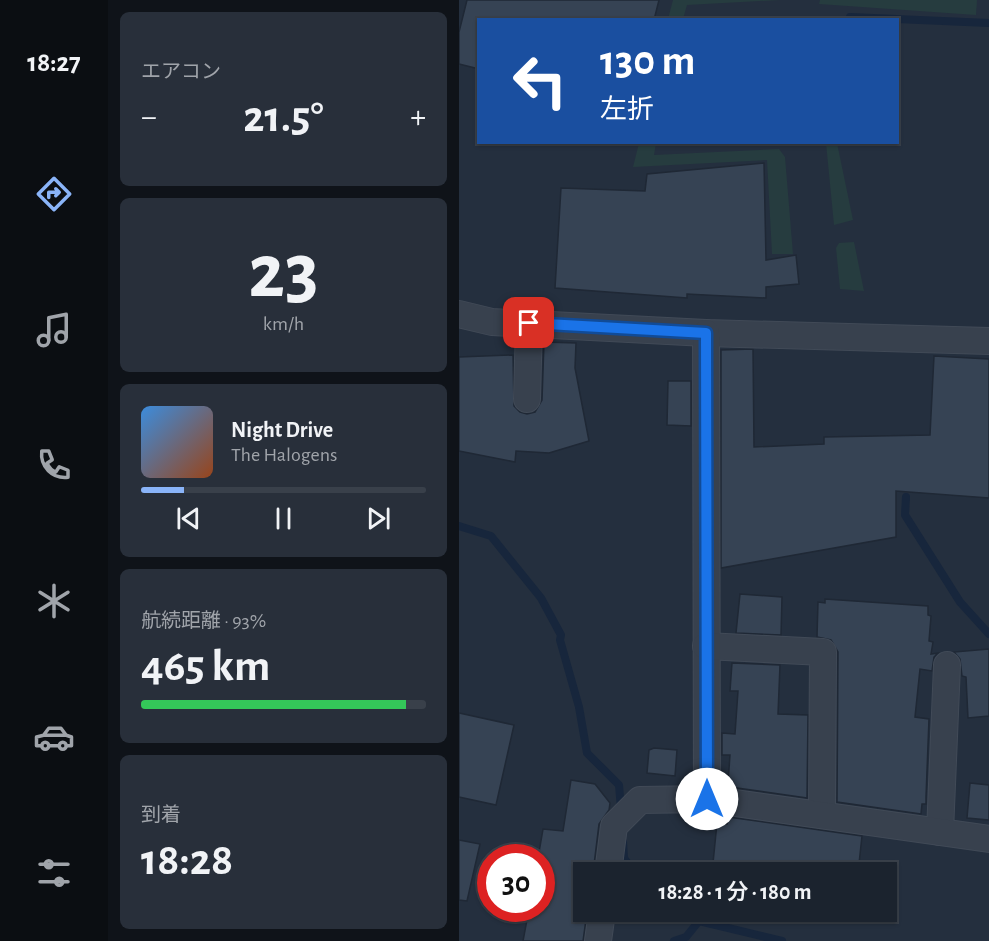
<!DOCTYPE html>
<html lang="ja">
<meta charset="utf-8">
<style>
:root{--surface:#1b232e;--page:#282f3a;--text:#f1f3f6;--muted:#a0a4aa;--line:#39404a;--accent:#8ab4f8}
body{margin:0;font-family:"Alegreya Sans","Noto Sans JP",sans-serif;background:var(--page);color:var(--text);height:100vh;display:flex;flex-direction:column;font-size:22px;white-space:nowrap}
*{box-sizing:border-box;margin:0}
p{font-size:20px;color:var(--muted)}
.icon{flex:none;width:33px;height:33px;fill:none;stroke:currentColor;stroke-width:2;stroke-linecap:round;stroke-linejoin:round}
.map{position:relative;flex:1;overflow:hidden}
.panel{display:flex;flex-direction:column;gap:12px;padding:12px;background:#0f1319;width:351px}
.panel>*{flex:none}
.guide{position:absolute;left:18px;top:18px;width:422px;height:126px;border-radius:0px;box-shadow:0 2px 4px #0004,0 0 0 2px var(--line);background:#1a4fa0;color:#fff;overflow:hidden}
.speed{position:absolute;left:18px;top:844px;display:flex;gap:12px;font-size:30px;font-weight:700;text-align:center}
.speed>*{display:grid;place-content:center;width:78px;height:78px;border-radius:50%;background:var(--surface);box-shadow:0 2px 4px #0004,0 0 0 2px var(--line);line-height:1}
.speed .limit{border:9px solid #d22;background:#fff;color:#111}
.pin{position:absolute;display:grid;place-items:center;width:51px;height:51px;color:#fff;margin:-26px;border-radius:12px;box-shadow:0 3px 9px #0006}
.me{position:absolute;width:66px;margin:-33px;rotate:0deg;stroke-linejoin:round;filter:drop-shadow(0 0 4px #0008)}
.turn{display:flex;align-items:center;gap:21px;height:126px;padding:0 24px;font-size:27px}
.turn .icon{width:78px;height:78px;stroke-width:2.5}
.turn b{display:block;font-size:42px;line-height:51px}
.big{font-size:45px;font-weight:600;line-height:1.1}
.panel .card{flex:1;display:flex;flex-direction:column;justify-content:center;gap:9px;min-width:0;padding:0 21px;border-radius:9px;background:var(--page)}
.panel .dial{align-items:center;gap:0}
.dial b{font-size:78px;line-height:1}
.song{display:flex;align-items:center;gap:18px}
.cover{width:72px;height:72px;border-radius:9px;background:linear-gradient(135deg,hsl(210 70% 55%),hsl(20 70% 35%))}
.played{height:6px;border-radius:3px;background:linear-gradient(90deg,var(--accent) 15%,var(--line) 15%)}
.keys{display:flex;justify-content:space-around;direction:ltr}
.heat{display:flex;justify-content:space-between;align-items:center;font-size:33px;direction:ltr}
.charge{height:9px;border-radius:4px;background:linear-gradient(90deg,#34c759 93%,var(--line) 0)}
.trip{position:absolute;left:114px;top:862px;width:324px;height:60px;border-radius:0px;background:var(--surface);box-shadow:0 2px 4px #0004,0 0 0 2px var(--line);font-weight:600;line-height:60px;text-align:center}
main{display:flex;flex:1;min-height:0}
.menu{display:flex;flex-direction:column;width:108px;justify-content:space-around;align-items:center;background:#0b0e12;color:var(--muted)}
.menu .icon{width:42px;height:42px}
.menu .selected{color:var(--accent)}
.menu b{font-size:27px;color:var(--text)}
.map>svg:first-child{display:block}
.green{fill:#263c3f}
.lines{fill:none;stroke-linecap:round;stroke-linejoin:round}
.stream{stroke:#17263c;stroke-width:8}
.building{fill:#364354;stroke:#1f2835;stroke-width:1.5}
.minor-casing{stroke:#414a57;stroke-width:28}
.minor{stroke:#38414e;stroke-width:26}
.route-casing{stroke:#114b97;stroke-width:15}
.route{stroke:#1a73e8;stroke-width:10}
</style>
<main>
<nav class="menu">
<b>18:27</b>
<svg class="icon selected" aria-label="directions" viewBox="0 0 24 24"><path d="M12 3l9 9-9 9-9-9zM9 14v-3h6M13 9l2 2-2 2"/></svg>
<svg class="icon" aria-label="music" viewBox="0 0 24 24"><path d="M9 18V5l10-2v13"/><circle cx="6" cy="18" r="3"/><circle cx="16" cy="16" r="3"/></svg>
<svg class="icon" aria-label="phone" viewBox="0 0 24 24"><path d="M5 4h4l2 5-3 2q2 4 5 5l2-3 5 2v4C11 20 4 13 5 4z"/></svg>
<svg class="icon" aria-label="climate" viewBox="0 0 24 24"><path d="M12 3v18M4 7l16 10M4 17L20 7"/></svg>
<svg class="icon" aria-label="car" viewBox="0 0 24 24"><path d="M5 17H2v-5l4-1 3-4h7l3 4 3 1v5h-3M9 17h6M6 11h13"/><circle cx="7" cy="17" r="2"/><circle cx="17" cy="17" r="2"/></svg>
<svg class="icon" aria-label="filters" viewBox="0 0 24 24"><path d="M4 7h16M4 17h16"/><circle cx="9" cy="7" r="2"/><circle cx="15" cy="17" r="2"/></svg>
</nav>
<section class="panel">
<div class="card"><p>エアコン</p>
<div class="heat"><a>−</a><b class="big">21.5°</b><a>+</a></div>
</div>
<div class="card dial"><b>23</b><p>km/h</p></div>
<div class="card">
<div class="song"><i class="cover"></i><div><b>Night Drive</b><p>The Halogens</p></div></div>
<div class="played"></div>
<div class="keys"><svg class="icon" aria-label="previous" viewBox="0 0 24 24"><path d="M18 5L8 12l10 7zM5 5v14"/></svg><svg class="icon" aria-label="pause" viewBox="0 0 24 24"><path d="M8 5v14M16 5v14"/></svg><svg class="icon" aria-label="next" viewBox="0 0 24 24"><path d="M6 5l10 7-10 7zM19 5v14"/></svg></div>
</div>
<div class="card"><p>航続距離 · 93%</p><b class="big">465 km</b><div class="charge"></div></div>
<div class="card"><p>到着</p><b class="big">18:28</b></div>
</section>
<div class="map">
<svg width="530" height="941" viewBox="0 0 530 941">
<rect width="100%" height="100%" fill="#242f3e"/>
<g class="green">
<path d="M214,0H321L228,5L224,19H209Z"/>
<path d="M361,0H518L517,15L360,4Z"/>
<path d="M180,143H197L195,155L320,149L326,157L334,254H313L308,160L174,167Z"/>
<path d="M367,143H378L394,220L375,225Z"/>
<path d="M395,242L405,291L381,289L377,248L380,243Z"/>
</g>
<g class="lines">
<g class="stream">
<path d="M391,17L530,23"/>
<path d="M447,497L446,515L501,602L530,634"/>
<path d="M0,526L32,536L82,598L102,635L101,640L120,707L128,753L160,785L162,809"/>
<path d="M164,842L165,858L176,873"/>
<path d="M218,912L240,921L323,941"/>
<path d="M215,941L227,937L240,921"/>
</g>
</g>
<g class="building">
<path d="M8,0H200L195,20H20V69L0,64V32Z"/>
<path d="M305,163L307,260L337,255L340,284L307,287V298L228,294V298L96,288L102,188L186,191L188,174Z"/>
<path d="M85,342L117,343L116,368L130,441L90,453L57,451L56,462L0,451V357L54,355L55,406L61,412L68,414L76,412L83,400Z"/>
<path d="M294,349L295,447L365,444V437L471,435L475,356L530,359V498L437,491V537L262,568V350Z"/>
<path d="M209,381H232V426L208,425Z"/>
<path d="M281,594L323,597L322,635L277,633Z"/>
<path d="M366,599L469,606V615L472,616L470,641L474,642L472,654L479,653L475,657L473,671L461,669L456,717L470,719L467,797V804H463L462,814L378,802L379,652L372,640L358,637L359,602L366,603Z"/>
<path d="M530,649V716L509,718L507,677L503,676L501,659L495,652Z"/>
<path d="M273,663L321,665L319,714L349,715L348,798L271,787L272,783H269L271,755H263V733L276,734L279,691H271Z"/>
<path d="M0,713L55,725L37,805L0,797Z"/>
<path d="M195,748L218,750L216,776L188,773L190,750Z"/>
<path d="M112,780L136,784L151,803L150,810L140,824L134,873H124V912H128L124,941H64L70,909H82V858H79L84,829L104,831Z"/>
<path d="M511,783L530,785V820L508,818Z"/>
<path d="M269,817L403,836L399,873H253L258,823L268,824Z"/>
<path d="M0,840L21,844L8,901L0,900Z"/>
</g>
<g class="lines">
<defs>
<g id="minor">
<path d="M0,314L33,322L247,333L530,341"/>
<path d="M247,333L248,799"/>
<path d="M68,399L70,323"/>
<path d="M247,646L364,652L363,815"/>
<path d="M481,832L488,665"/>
<path d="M149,873L155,826L181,800L248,799L530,839"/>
<path d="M139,941L143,912"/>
</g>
</defs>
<use href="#minor" class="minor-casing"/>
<use href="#minor" class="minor"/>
</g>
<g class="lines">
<defs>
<path id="route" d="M70,323L247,333L248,799"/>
</defs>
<use href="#route" class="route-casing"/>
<use href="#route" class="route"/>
</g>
</svg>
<div class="speed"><div class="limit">30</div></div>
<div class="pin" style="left:70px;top:323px;background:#d93025"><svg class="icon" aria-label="arrive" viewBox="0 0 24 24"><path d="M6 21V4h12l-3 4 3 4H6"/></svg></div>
<svg class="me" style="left:248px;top:799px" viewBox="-20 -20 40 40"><circle r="19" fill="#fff"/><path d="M0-13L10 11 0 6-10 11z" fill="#1a73e8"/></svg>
<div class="trip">18:28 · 1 分 · 180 m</div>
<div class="guide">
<div class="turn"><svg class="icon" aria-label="left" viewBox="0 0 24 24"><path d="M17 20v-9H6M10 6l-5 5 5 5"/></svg><div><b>130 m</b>左折</div></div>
</div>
</div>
</main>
